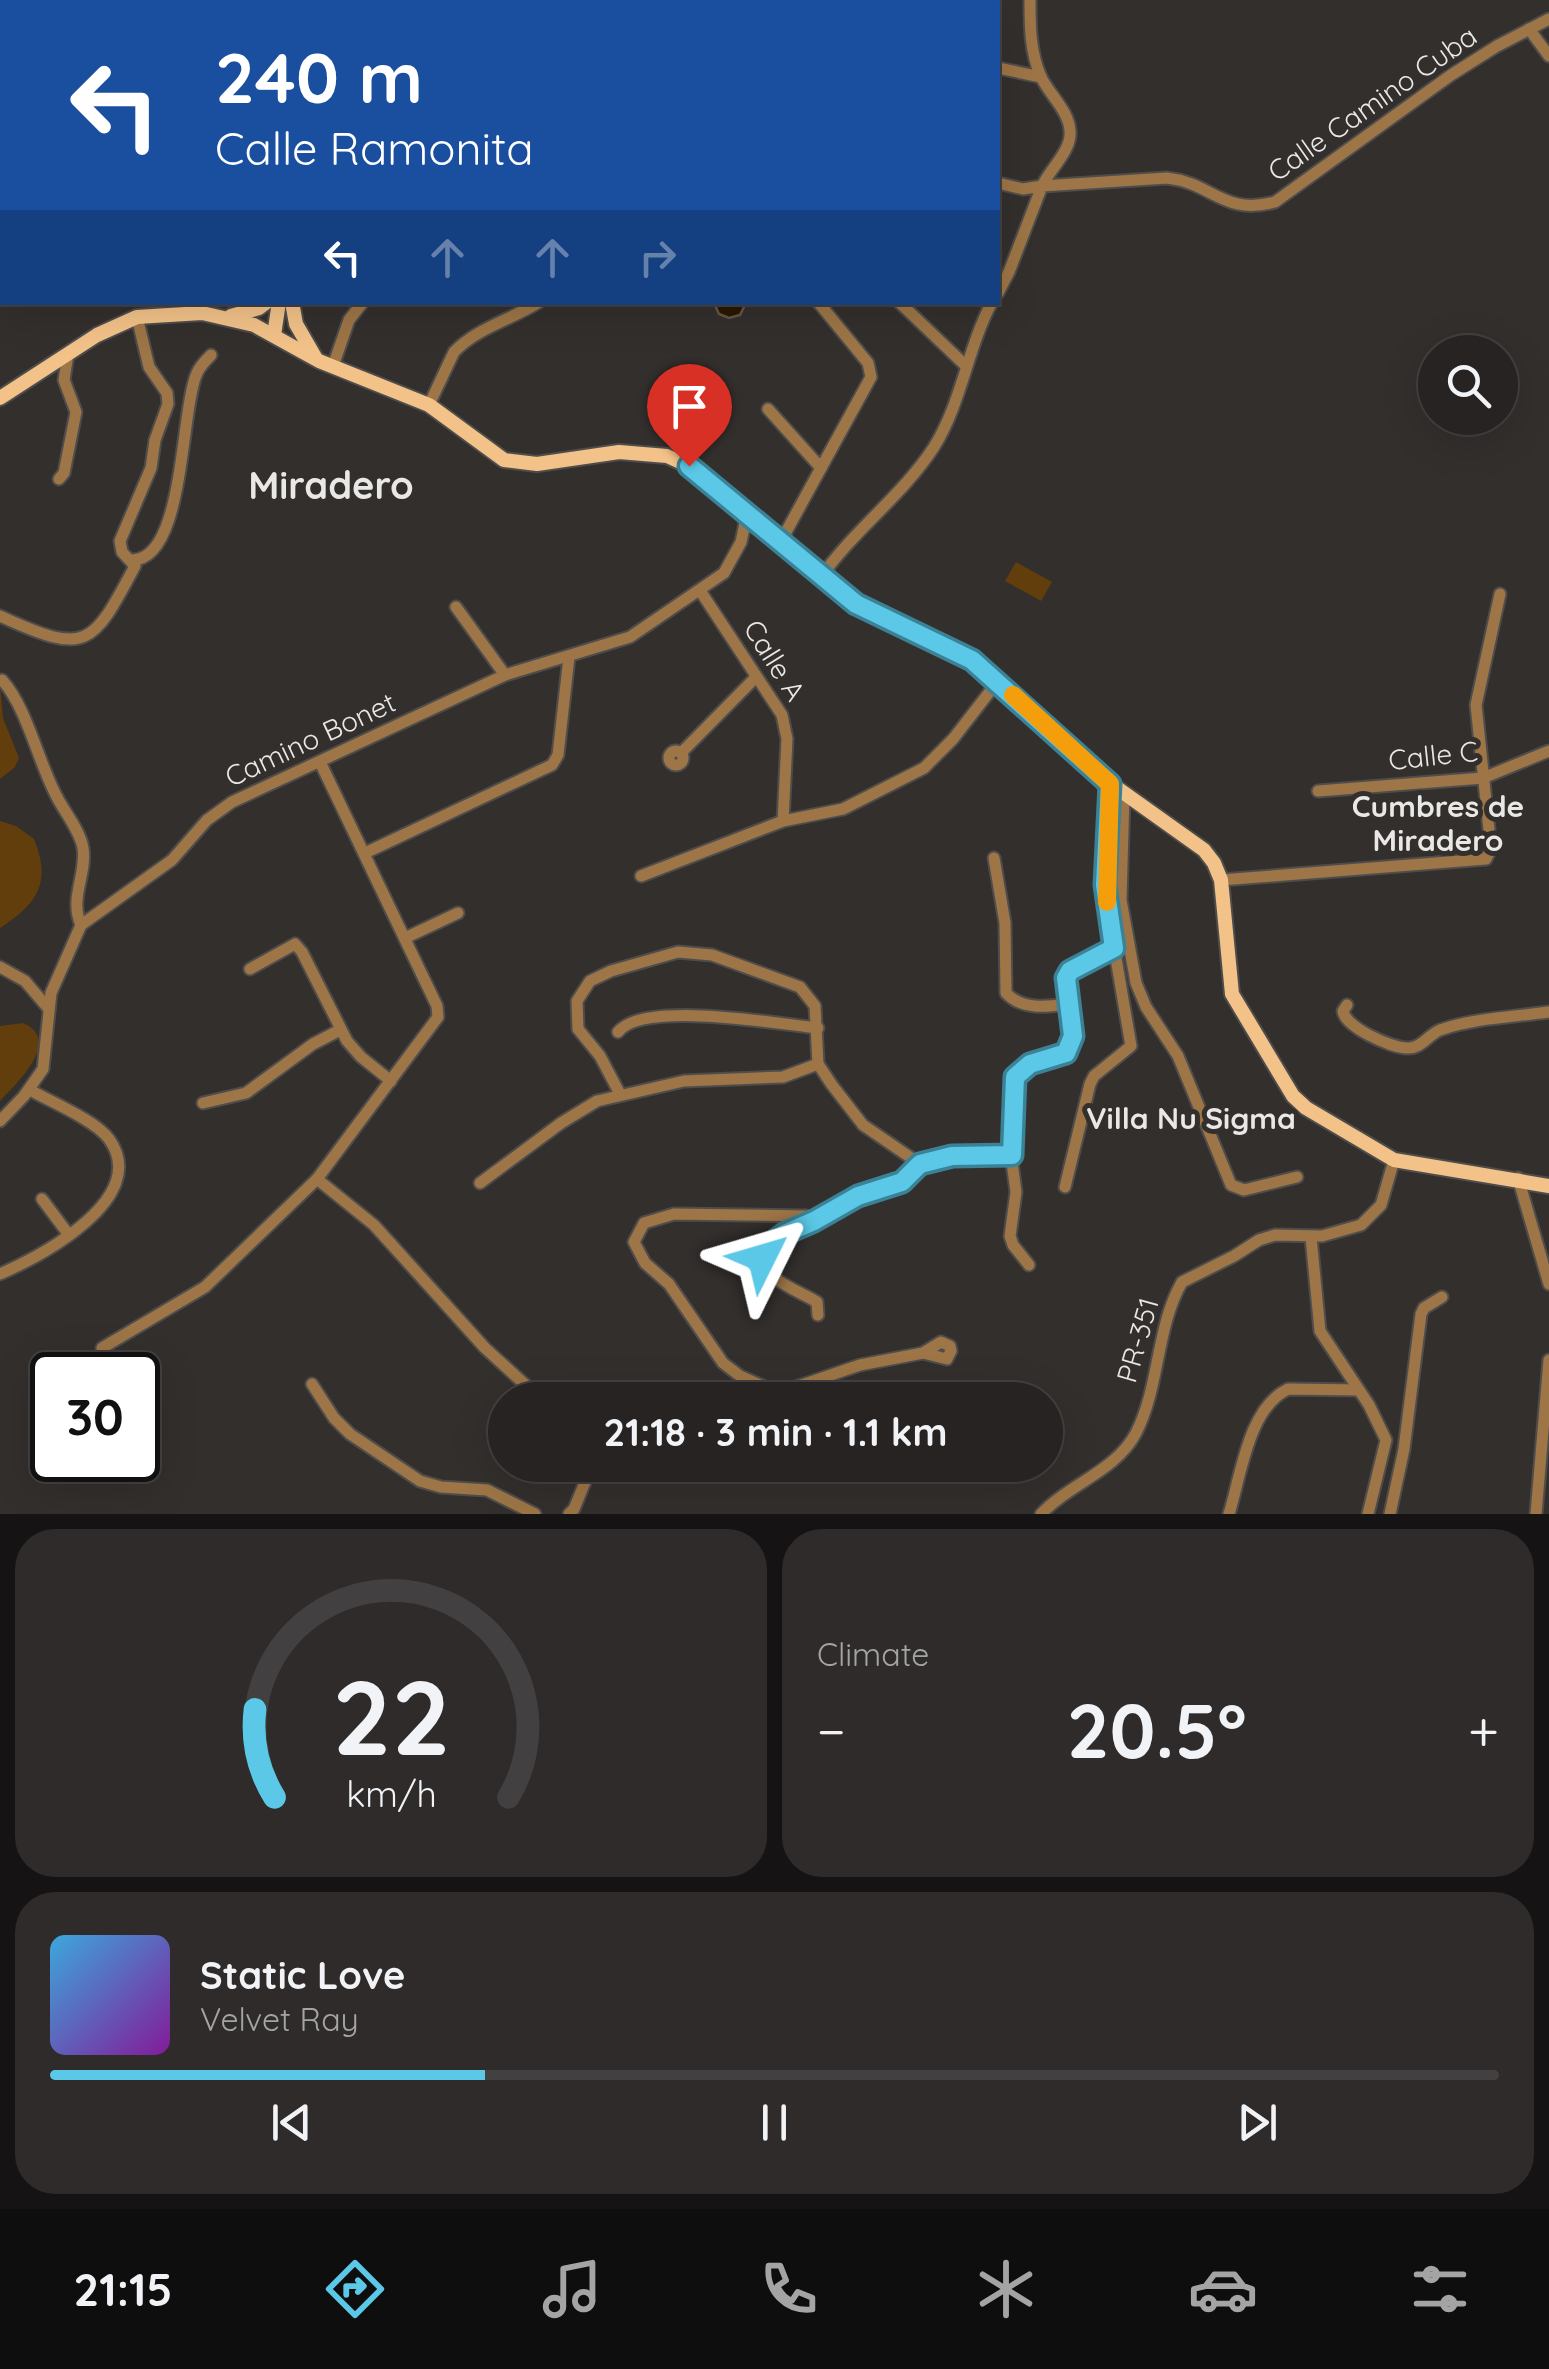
<!DOCTYPE html>
<meta charset="utf-8">
<style>
:root{--surface:#262322;--page:#2e2b2a;--text:#f1f3f6;--muted:#a4a4a5;--line:#424040;--accent:#5bc8e7}
body{margin:0;font-family:Quicksand,sans-serif;background:var(--page);color:var(--text);height:100vh;display:flex;flex-direction:column;font-size:38px;white-space:nowrap}
*{box-sizing:border-box;margin:0}
p{font-size:32px;color:var(--muted)}
.icon{flex:none;width:55px;height:55px;fill:none;stroke:currentColor;stroke-width:2;stroke-linecap:round;stroke-linejoin:round}
.map{position:relative;height:1514px;overflow:hidden}
.drawer{display:flex;flex-direction:column;gap:15px;padding:15px;background:#151313;flex:1}
.drawer>*{flex:none}
.hud{position:absolute;left:0px;top:0px;width:1000px;height:305px;box-shadow:0 10px 40px #0002,0 0 0 2px var(--line);background:#1a4fa0;color:#fff;overflow:hidden}
.fabs{position:absolute;left:1418px;top:335px;display:grid;gap:20px}
.fabs a{display:grid;place-items:center;width:100px;height:100px;border-radius:50%;background:var(--surface);box-shadow:0 10px 40px #0002,0 0 0 2px var(--line);font-size:50px}
.speed{position:absolute;left:30px;top:1352px;display:flex;gap:20px;font-size:50px;font-weight:700;text-align:center}
.speed>*{display:grid;place-content:center;width:130px;height:130px;border-radius:50%;background:var(--surface);box-shadow:0 10px 40px #0002,0 0 0 2px var(--line);line-height:1}
.speed .limit{border:5px solid #111;border-radius:15px;background:#fff;color:#111}
.pin{position:absolute;display:grid;place-items:center;width:85px;height:85px;color:#fff;margin:-102px -42px;border-radius:50% 50% 50% 0;rotate:-45deg;box-shadow:0 0 10px #0007}
.pin .icon{rotate:45deg}
.me{position:absolute;width:110px;margin:-55px;rotate:50deg;stroke-linejoin:round;filter:drop-shadow(0 0 8px #0008)}
.turn{display:flex;align-items:center;gap:35px;height:210px;padding:0 50px;font-size:45px}
.turn .icon{width:130px;height:130px;stroke-width:2.5}
.turn b{display:block;font-size:70px;line-height:85px}
.lanes{display:flex;align-items:center;height:95px;padding:0 50px;background:#0003;justify-content:center;gap:50px;direction:ltr}
.lanes .off{opacity:.35}
.big{font-size:75px;font-weight:800;line-height:1.1}
.drawer .card{flex:1;display:flex;flex-direction:column;justify-content:center;gap:15px;min-width:0;padding:0 35px;border-radius:40px;background:var(--page)}
.drawer .dial{align-items:center;gap:0}
.dial svg{height:260px;overflow:visible;fill:none;stroke:var(--line);stroke-width:7;stroke-linecap:round;text-anchor:middle}
.dial text{fill:var(--text);stroke:none}
.song{display:flex;align-items:center;gap:30px}
.cover{width:120px;height:120px;border-radius:15px;background:linear-gradient(135deg,hsl(200 70% 55%),hsl(290 70% 35%))}
.played{height:10px;border-radius:5px;background:linear-gradient(90deg,var(--accent) 30%,var(--line) 30%)}
.keys{display:flex;justify-content:space-around;direction:ltr}
.heat{display:flex;justify-content:space-between;align-items:center;font-size:55px;direction:ltr}
.drawer .tiles{flex:1;display:grid;gap:15px;grid-template-columns:1fr 1fr}
.card:last-child{grid-column:span 2}
.trip{position:absolute;left:488px;top:1382px;width:575px;height:100px;border-radius:50px;background:var(--surface);box-shadow:0 10px 40px #0002,0 0 0 2px var(--line);font-weight:800;line-height:100px;text-align:center}
.menu{display:flex;height:160px;justify-content:space-around;align-items:center;background:#0f0e0e;color:var(--muted)}
.menu .icon{width:70px;height:70px}
.menu .current{color:var(--accent)}
.menu b{font-size:45px;color:var(--text)}
.map>svg:first-child{display:block}
.green{fill:#613e0c}
.water{fill:#2a1700;stroke:#645645;stroke-width:2.5}
.lines{fill:none;stroke-linecap:round;stroke-linejoin:round}
.minor-casing{stroke:#4f4d4b;stroke-width:15}
.major-casing{stroke:#4f4d4b;stroke-width:18}
.minor{stroke:#9d7546;stroke-width:11}
.major{stroke:#f3c289;stroke-width:14}
.route-casing{stroke:#3b8296;stroke-width:25}
.route{stroke:#5bc8e7;stroke-width:18}
.slow{stroke:#f59e0b;stroke-width:18}
.labels{text-anchor:middle;dominant-baseline:central;stroke-width:10;stroke-linejoin:round;paint-order:stroke}
.street-label{font-size:28px;fill:#eae8e6;stroke:#322f2d}
.neighbourhood-label{font-size:30px;font-weight:bold;fill:#eae8e6;stroke:#322f2d}
.district-label{font-size:38px;font-weight:bold;fill:#eae8e6;stroke:#322f2d}
</style>
<div class="map">
<svg width="1549" height="1514" viewBox="0 0 1549 1514">
<rect width="100%" height="100%" fill="#322f2d"/>
<g class="green">
<path d="M1016,562L1052,582L1041,601L1005,581Z"/>
<path d="M0,685L3,718L19,758L15,767L0,779Z"/>
<path d="M0,821L16,826L34,839C52,883 37,904 0,928Z"/>
<path d="M23,1023C63,1040 17,1083 0,1101V1026Z"/>
</g>
<path class="water" d="M714,303V302L746,303L740,315L729,318L719,314Z"/>
<g class="lines">
<defs>
<g id="minor">
<path d="M910,0L914,2"/>
<path d="M588,2L589,0"/>
<path d="M1529,29L1549,56"/>
<path d="M998,68L1041,77"/>
<path d="M0,97L2,98"/>
<path d="M998,183L1023,189L1042,186C1050,169 1072,150 1070,131C1069,111 1049,94 1041,77C1030,52 1030,26 1030,0"/>
<path d="M998,293L1009,272L1042,186L1167,178C1213,183 1223,216 1275,202L1451,75L1497,46L1549,19"/>
<path d="M899,302L965,365"/>
<path d="M333,366L349,320L363,302"/>
<path d="M429,405L454,352C478,327 511,320 539,302"/>
<path d="M768,409L821,468L871,377L868,363L818,302"/>
<path d="M59,479L64,473L76,412L64,380L68,354"/>
<path d="M780,543L821,468"/>
<path d="M131,560C185,562 180,411 197,373C200,366 206,360 211,355"/>
<path d="M821,577C854,530 902,496 934,447C962,402 967,349 992,302"/>
<path d="M701,592L782,715L787,739L783,821"/>
<path d="M456,607L505,675"/>
<path d="M0,616C87,656 92,647 135,566L122,552L120,541L151,468L155,440L168,404L167,393L149,367L137,317"/>
<path d="M2,680C28,709 38,763 58,799C66,814 80,831 83,848C87,875 69,898 81,925"/>
<circle cx="676" cy="758" r="7"/>
<path d="M681,753L756,677"/>
<path d="M1318,791L1483,778L1549,751"/>
<path d="M1124,795L1121,900L1136,983L1146,1007L1178,1056L1231,1185L1244,1190L1297,1177"/>
<path d="M365,853L552,765L558,755L569,657"/>
<path d="M994,858L1005,923L1006,993C1022,1010 1046,1007 1068,1004"/>
<path d="M641,876L783,821L843,809L924,768L953,739L998,681"/>
<path d="M1221,880L1486,859L1491,849L1476,705L1500,594"/>
<path d="M405,938L458,913"/>
<path d="M0,967L25,981L48,1008"/>
<path d="M250,969L295,944L302,952L347,1041L361,1057L391,1081"/>
<path d="M1347,1005L1343,1011C1345,1027 1391,1048 1407,1048C1421,1049 1428,1035 1440,1030C1474,1018 1514,1017 1549,1012"/>
<path d="M618,1032C643,1000 779,1024 818,1028"/>
<path d="M620,1094L600,1056L578,1029L577,1001L590,981L611,971L678,952L712,955L800,987L815,1006L818,1064L832,1085L863,1125L920,1164"/>
<path d="M203,1103L246,1093L313,1044L340,1030"/>
<path d="M0,1121L24,1096L43,1069L51,993L81,925L172,860L207,820L232,802L505,675L630,637L724,573L741,542L747,514"/>
<path d="M1518,1178L1549,1284"/>
<path d="M317,1179L374,1225L485,1348L542,1400"/>
<path d="M480,1183L561,1123L597,1101L684,1081L783,1077L818,1064"/>
<path d="M1065,1187L1090,1084L1094,1076L1131,1046L1105,894L1110,783"/>
<path d="M42,1199L69,1235"/>
<path d="M815,1221L806,1216L674,1214L644,1223L634,1242L645,1263L669,1284L723,1363L740,1376L767,1388L790,1389L860,1365L923,1353L947,1359L951,1351L950,1346L941,1342L923,1353"/>
<path d="M1311,1237L1320,1331L1369,1405L1386,1440L1368,1514"/>
<path d="M1029,1265L1013,1245L1010,1236L1016,1192L1011,1155L1013,1084C1024,1053 1058,1068 1070,1048C1081,1030 1064,998 1066,977L1070,971L1114,949"/>
<path d="M0,1274C41,1256 152,1198 109,1139C95,1120 51,1102 30,1090"/>
<path d="M818,1315L817,1302C798,1290 761,1280 763,1253L774,1240L858,1196L901,1182L920,1164L953,1156L1011,1155"/>
<path d="M102,1348L205,1287L317,1179L438,1017L437,1006L320,762"/>
<path d="M312,1384L334,1418L350,1434L420,1481L441,1487L487,1490L535,1514"/>
<path d="M569,1514L574,1509L592,1465"/>
<path d="M1041,1514C1069,1484 1116,1471 1136,1433C1160,1386 1156,1327 1182,1282L1234,1256L1259,1240L1275,1235L1322,1236L1361,1225L1381,1205L1394,1160"/>
<path d="M1229,1514C1241,1476 1248,1408 1288,1389L1359,1390"/>
<path d="M1390,1514L1404,1449L1421,1314L1424,1308L1442,1297"/>
<path d="M1536,1514L1549,1360"/>
</g>
<g id="major">
<path d="M319,0V2"/>
<path d="M333,0V2"/>
<path d="M292,302L296,324L315,357"/>
<path d="M231,316L259,308L267,302"/>
<path d="M274,335L279,302"/>
<path d="M0,398L97,335L137,317L202,313L254,325L319,361L429,405L504,460L537,464L619,452L667,456L689,466L856,603L971,660L1110,783L1204,850L1214,863L1221,880L1232,994L1293,1096L1306,1108L1394,1160L1549,1186"/>
</g>
</defs>
<use href="#minor" class="minor-casing"/>
<use href="#major" class="major-casing"/>
<use href="#minor" class="minor"/>
<use href="#major" class="major"/>
</g>
<g class="lines">
<defs>
<path id="route" d="M689,466L856,604L972,660L1110,784L1105,885L1114,948L1070,971L1066,978L1073,1036L1066,1053L1030,1064L1015,1077L1012,1155L952,1156L920,1164L902,1182L858,1196L814,1221L784,1234L768,1246L762,1258"/>
</defs>
<use href="#route" class="route-casing"/>
<use href="#route" class="route"/>
<path class="slow" d="M1013,695L1110,784L1107,902"/>
</g>
<g class="labels">
<g class="street-label">
<text transform="translate(1372 103) rotate(-35)">Calle Camino Cuba</text>
<text transform="translate(775 660) rotate(58)">Calle A</text>
<text transform="translate(310 739) rotate(-25)">Camino Bonet</text>
<text transform="translate(1433 755) rotate(-6)">Calle C</text>
<text transform="translate(1137 1340) rotate(-74)">PR-351</text>
</g>
<g class="neighbourhood-label">
<text x="1438" y="806">Cumbres de<tspan x="1438" dy="34">Miradero</tspan></text>
<text x="1191" y="1118">Villa Nu Sigma</text>
</g>
<g class="district-label">
<text x="331" y="485">Miradero</text>
</g>
</g>
</svg>
<div class="fabs">
<a><svg class="icon" aria-label="search" viewBox="0 0 24 24"><circle cx="10" cy="10" r="6"/><path d="M15 15l6 6"/></svg></a>
</div>
<div class="speed"><div class="limit">30</div></div>
<div class="pin" style="left:689px;top:466px;background:#d93025"><svg class="icon" aria-label="arrive" viewBox="0 0 24 24"><path d="M6 21V4h12l-3 4 3 4H6"/></svg></div>
<svg class="me" style="left:762px;top:1258px" viewBox="-20 -20 40 40"><path d="M0-17L14 15 0 8-14 15z" fill="#5bc8e7" stroke="#fff" stroke-width="4"/></svg>
<div class="trip">21:18 · 3 min · 1.1 km</div>
<div class="hud">
<div class="turn"><svg class="icon" aria-label="left" viewBox="0 0 24 24"><path d="M17 20v-9H6M10 6l-5 5 5 5"/></svg><div><b>240 m</b>Calle Ramonita</div></div>
<div class="lanes"><svg class="icon" aria-label="left" viewBox="0 0 24 24"><path d="M17 20v-9H6M10 6l-5 5 5 5"/></svg><svg class="icon off" aria-label="ahead" viewBox="0 0 24 24"><path d="M12 20V5M6 11l6-6 6 6"/></svg><svg class="icon off" aria-label="ahead" viewBox="0 0 24 24"><path d="M12 20V5M6 11l6-6 6 6"/></svg><svg class="icon off" aria-label="right" viewBox="0 0 24 24"><path d="M7 20v-9h11M14 6l5 5-5 5"/></svg></div>
</div>
</div>
<section class="drawer">
<div class="tiles">
<div class="card dial"><svg viewBox="0 0 100 80">
<path d="M14 69A42 42 0 1 1 86 69"/>
<path d="M14 69A42 42 0 0 1 8 42" stroke="#5bc8e7"/>
<text x="50" y="56" font-size="32" font-weight="700">22</text>
<text x="50" y="72" font-size="11">km/h</text>
</svg></div>
<div class="card"><p>Climate</p>
<div class="heat"><a>−</a><b class="big">20.5°</b><a>+</a></div>
</div>
<div class="card">
<div class="song"><i class="cover"></i><div><b>Static Love</b><p>Velvet Ray</p></div></div>
<div class="played"></div>
<div class="keys"><svg class="icon" aria-label="previous" viewBox="0 0 24 24"><path d="M18 5L8 12l10 7zM5 5v14"/></svg><svg class="icon" aria-label="pause" viewBox="0 0 24 24"><path d="M8 5v14M16 5v14"/></svg><svg class="icon" aria-label="next" viewBox="0 0 24 24"><path d="M6 5l10 7-10 7zM19 5v14"/></svg></div>
</div>
</div>
</section>
<nav class="menu">
<b>21:15</b>
<svg class="icon current" aria-label="directions" viewBox="0 0 24 24"><path d="M12 3l9 9-9 9-9-9zM9 14v-3h6M13 9l2 2-2 2"/></svg>
<svg class="icon" aria-label="music" viewBox="0 0 24 24"><path d="M9 18V5l10-2v13"/><circle cx="6" cy="18" r="3"/><circle cx="16" cy="16" r="3"/></svg>
<svg class="icon" aria-label="phone" viewBox="0 0 24 24"><path d="M5 4h4l2 5-3 2q2 4 5 5l2-3 5 2v4C11 20 4 13 5 4z"/></svg>
<svg class="icon" aria-label="climate" viewBox="0 0 24 24"><path d="M12 3v18M4 7l16 10M4 17L20 7"/></svg>
<svg class="icon" aria-label="car" viewBox="0 0 24 24"><path d="M5 17H2v-5l4-1 3-4h7l3 4 3 1v5h-3M9 17h6M6 11h13"/><circle cx="7" cy="17" r="2"/><circle cx="17" cy="17" r="2"/></svg>
<svg class="icon" aria-label="filters" viewBox="0 0 24 24"><path d="M4 7h16M4 17h16"/><circle cx="9" cy="7" r="2"/><circle cx="15" cy="17" r="2"/></svg>
</nav>
